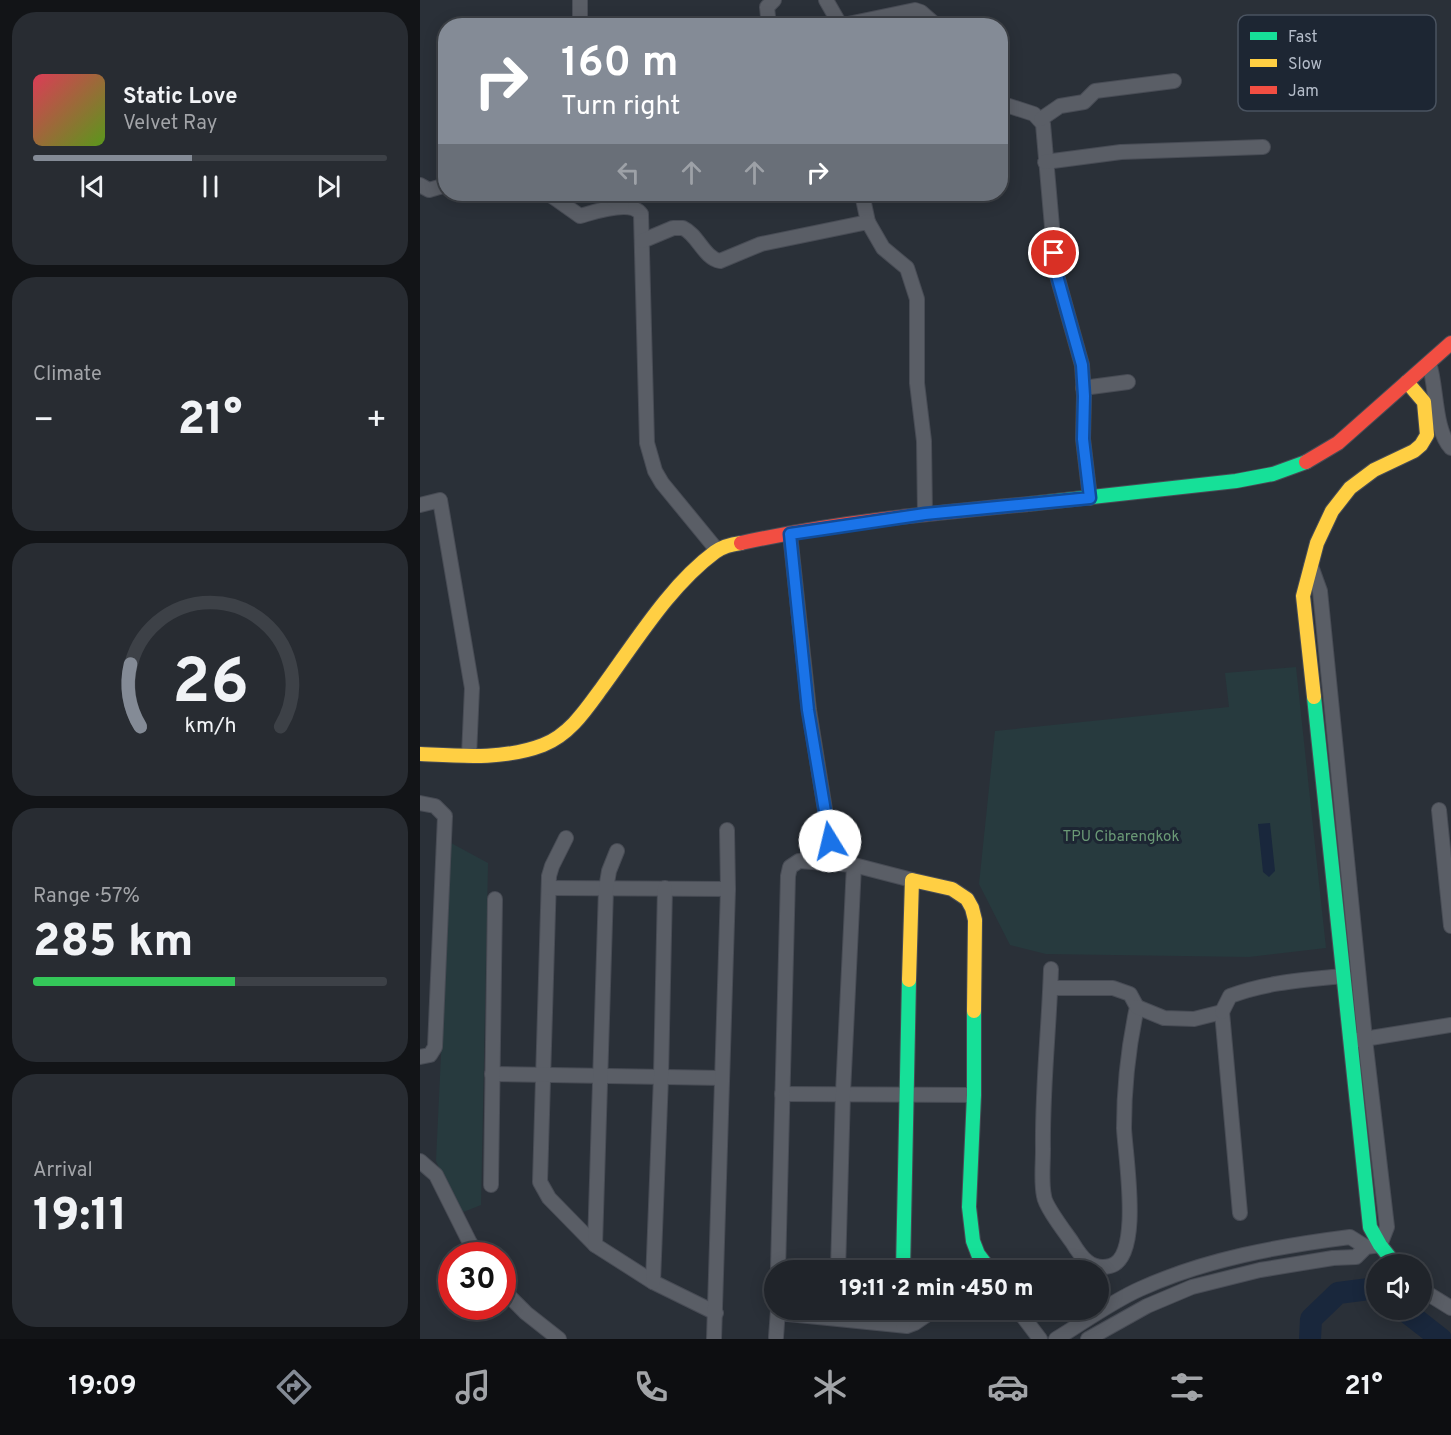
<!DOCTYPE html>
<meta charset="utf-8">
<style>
:root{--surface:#20242a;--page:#282c32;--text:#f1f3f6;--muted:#a2a4a8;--line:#3d4147;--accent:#848b96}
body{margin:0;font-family:Overpass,sans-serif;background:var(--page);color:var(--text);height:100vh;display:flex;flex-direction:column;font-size:22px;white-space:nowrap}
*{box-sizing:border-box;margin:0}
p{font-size:20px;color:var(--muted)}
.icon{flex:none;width:33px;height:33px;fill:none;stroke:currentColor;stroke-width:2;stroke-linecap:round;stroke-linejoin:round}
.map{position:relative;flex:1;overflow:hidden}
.drawer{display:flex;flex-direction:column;gap:12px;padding:12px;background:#121417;width:420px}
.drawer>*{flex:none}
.hud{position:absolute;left:18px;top:18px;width:570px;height:183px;border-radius:24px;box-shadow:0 3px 15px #0003,0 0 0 2px var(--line);background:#848b96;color:#fff;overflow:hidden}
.fabs{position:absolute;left:946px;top:1254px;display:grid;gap:12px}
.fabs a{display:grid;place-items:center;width:66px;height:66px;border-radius:50%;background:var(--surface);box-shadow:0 3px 15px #0003,0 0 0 2px var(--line);font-size:30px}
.speed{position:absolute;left:18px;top:1242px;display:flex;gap:12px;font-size:30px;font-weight:700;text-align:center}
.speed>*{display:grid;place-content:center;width:78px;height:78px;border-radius:50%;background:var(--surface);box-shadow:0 3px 15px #0003,0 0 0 2px var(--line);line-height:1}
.speed .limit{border:9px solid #d22;background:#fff;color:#111}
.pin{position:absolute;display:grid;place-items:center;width:51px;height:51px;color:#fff;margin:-26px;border:3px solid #fff;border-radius:50%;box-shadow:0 2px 6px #0007}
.me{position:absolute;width:66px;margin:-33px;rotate:351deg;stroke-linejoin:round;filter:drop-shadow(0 0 4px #0008)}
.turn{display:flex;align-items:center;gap:21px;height:126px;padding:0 24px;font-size:27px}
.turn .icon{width:78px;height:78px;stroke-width:2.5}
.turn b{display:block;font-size:42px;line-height:51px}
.lanes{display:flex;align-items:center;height:57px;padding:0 24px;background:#0003;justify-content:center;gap:30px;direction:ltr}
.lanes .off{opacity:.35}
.big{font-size:45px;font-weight:800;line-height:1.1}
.drawer .card{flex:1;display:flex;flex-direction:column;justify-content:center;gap:9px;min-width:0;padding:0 21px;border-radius:24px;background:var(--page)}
.drawer .dial{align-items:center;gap:0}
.dial svg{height:156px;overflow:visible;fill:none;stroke:var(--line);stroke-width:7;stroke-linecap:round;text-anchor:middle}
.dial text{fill:var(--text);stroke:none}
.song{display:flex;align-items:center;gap:18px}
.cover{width:72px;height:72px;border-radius:9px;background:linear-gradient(135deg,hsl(350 70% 55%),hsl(90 70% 35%))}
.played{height:6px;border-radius:3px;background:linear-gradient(90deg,var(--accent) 45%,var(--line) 45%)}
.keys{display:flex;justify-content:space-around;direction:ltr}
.heat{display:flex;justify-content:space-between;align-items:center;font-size:33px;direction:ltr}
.charge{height:9px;border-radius:4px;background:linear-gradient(90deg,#34c759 57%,var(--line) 0)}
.trip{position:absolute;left:344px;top:1260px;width:345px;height:60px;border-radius:30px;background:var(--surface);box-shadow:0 3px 15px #0003,0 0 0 2px var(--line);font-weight:800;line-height:60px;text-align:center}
.tabs{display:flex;height:96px;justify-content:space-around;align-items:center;background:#0d0e11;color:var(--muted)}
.tabs .icon{width:42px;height:42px}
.tabs .active{color:var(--accent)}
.tabs b{font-size:27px;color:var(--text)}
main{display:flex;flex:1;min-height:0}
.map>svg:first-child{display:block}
.green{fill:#273a3e}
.water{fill:#19273c}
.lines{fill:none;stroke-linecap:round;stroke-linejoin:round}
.river{stroke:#19273c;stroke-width:22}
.street-casing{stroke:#484c55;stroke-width:16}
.fast-casing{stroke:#484c55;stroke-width:16}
.slow-casing{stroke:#484c55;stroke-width:16}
.jam-casing{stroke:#484c55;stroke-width:16}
.street{stroke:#5a5e66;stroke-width:14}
.fast{stroke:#16e098;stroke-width:14}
.slow{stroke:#ffcf43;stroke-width:14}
.jam{stroke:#f24e42;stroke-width:14}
.route-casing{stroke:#114b97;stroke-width:15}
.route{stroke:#1a73e8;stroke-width:10}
.labels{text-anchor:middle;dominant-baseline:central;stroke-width:6;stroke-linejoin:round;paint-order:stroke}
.park-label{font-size:15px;fill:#6b9a76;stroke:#1d2633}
.key{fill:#1d2633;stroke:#4a5360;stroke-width:1.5}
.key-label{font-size:16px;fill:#b4bcc9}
</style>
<main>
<section class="drawer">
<div class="card">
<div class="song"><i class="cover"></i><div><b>Static Love</b><p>Velvet Ray</p></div></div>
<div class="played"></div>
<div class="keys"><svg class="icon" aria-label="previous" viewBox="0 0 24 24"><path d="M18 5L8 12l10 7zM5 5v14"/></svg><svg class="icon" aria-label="pause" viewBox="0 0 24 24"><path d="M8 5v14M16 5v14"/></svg><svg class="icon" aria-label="next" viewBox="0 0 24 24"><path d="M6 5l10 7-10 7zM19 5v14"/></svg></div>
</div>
<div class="card"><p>Climate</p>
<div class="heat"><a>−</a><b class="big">21°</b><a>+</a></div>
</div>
<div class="card dial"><svg viewBox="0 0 100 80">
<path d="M14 69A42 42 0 1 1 86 69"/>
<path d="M14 69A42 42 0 0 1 9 37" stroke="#848b96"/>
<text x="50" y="56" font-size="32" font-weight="700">26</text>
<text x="50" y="72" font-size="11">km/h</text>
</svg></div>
<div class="card"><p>Range · 57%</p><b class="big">285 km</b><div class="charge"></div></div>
<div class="card"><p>Arrival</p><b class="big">19:11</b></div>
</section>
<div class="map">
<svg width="1031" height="1339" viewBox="0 0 1031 1339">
<rect width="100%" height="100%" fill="#2a3038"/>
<g class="green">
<path d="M876,667L906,948L829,957L626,954L590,945L559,884L575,731L809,707L805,673Z"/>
<path d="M31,843L68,863L61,1205L41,1213L16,1161Z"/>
</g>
<path class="water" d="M850,823L855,871L849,877L843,872L838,824Z"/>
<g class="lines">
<g class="river">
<path d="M984,1310L1021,1339"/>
<path d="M890,1339L891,1319L918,1293L957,1288"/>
</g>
<defs>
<g id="street">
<path d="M160,0V26"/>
<path d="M406,0L418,21L423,25L495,10L501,12L517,26"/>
<path d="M349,26L347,7L354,0"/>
<path d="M580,103L614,114L623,124L636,272L662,365L664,396L663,439L670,498"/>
<path d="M621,119L640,106L664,102L675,91L754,81"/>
<path d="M625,162L701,152L843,147"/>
<path d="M0,185L9,190L26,185"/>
<path d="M129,194L160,216C175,212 211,199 221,214L227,443L235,471L242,483L297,550"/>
<path d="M190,194L191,198L202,206"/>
<path d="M442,194L448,222"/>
<path d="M222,241L253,228H263C278,235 284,258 300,261L341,244L448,222L463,248L487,268L497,299V383L504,441L505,514"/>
<path d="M1009,363C1017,387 1014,430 1031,448"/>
<path d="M663,388L708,382"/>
<path d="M0,505L20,500L52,688L49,756"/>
<path d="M370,534L389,710L410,841"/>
<path d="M0,803L15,806L25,816L15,1047L10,1055L0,1057"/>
<path d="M1019,810L1031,926"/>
<path d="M146,838L132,866L129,876L120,1182L129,1198L175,1245L233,1282L296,1313"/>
<path d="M129,888L308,889"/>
<path d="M631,988H693L710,994L717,1007C709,1044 704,1090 704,1128C705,1155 723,1258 690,1266C671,1271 661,1257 652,1242C645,1232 625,1206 624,1196C621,1182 623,1165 623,1150C622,1090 629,1030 631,969"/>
<path d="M717,1007L744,1018L774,1019L802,1012L820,1213"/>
<path d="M802,1012L810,996C847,982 884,980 923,976"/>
<path d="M938,1040L1031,1025"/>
<path d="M72,1074L302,1078"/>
<path d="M362,1094L554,1095"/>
<path d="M0,1161L16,1175L49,1241L58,1256"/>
<path d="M71,1185L75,899"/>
<path d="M175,1245L186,889L189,871L197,851"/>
<path d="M358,1270L368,876L370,867L379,861L434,865L492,880"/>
<path d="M418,1270L423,1093L434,865"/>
<path d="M233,1282L241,1077L245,888"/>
<path d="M82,1289L106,1313L139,1339"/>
<path d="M1002,1290L1031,1308"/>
<path d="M598,1310L620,1339"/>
<path d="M358,1313L487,1326L495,1323L514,1310"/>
<path d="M483,1325V1310"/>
<path d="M356,1337L358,1310"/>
<path d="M294,1339L308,889L307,830"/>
<path d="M636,1339C664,1322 691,1302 720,1289C786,1259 859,1246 930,1237L946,1247"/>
<path d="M668,1339L727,1306L772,1287L840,1270L913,1258L936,1257L946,1247L960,1245L967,1227L945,1039L900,591L891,566"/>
</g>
<g id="fast">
<path d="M609,504L816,481L853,474L886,462"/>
<path d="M894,697L950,1227L960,1245L975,1264"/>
<path d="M554,1011V1095L549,1207L553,1241L558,1254L570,1270"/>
<path d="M483,1270L489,980"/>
</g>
<g id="slow">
<path d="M894,697L883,596L897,543L912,511L930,488L954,470L994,451L1001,445L1007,435L1004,402L987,382"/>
<path d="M0,754C40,756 84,760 123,745C149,735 165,711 181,689C215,643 249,586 295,552C302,547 313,544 321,543"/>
<path d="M489,980L492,880L532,889L547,899L552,908L555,920L554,1011"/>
</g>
<g id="jam">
<path d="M886,462L918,443L1031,343"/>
<path d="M321,543C416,522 513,513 609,504"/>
</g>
</defs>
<use href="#street" class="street-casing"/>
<use href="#fast" class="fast-casing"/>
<use href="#slow" class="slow-casing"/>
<use href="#jam" class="jam-casing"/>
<use href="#street" class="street"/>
<use href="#fast" class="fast"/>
<use href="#slow" class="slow"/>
<use href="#jam" class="jam"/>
</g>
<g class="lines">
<defs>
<path id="route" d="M410,841L388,710L370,534L505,514L670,498L663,439L664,396L662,365L636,272L634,253"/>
</defs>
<use href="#route" class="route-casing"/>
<use href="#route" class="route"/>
</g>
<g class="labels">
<g class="park-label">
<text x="701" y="837">TPU Cibarengkok</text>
</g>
</g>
<rect x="818" y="15" width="198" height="96" rx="9" class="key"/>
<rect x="830" y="32" width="27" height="8" fill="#16e098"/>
<rect x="830" y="59" width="27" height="8" fill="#ffcf43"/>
<rect x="830" y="86" width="27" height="8" fill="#f24e42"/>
<g class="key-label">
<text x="868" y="42">Fast</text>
<text x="868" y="69">Slow</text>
<text x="868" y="96">Jam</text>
</g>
</svg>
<div class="fabs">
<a><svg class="icon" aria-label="sound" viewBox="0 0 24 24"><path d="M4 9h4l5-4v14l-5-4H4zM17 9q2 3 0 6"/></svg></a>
</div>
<div class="speed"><div class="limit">30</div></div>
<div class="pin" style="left:634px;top:253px;background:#d93025"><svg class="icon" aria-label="arrive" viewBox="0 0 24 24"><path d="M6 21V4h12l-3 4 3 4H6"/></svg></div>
<svg class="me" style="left:410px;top:841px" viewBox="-20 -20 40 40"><circle r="19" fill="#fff"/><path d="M0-13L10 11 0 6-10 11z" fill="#1a73e8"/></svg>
<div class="trip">19:11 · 2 min · 450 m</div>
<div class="hud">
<div class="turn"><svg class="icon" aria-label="right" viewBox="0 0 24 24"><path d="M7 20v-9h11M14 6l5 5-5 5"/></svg><div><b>160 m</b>Turn right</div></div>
<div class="lanes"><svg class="icon off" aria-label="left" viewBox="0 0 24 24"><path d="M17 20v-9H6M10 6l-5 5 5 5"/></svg><svg class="icon off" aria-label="ahead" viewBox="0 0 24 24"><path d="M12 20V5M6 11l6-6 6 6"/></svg><svg class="icon off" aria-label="ahead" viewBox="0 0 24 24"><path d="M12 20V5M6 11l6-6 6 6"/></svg><svg class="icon" aria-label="right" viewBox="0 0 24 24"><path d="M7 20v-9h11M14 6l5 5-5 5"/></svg></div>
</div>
</div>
</main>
<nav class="tabs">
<b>19:09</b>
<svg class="icon active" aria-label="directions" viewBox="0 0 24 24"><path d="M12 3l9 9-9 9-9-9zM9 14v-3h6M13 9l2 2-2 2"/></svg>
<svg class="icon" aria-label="music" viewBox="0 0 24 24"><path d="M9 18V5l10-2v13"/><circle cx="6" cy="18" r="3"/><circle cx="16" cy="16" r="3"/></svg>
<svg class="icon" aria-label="phone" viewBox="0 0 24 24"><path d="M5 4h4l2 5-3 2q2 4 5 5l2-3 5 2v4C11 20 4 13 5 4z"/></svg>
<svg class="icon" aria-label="climate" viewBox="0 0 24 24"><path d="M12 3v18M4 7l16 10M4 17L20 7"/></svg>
<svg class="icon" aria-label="car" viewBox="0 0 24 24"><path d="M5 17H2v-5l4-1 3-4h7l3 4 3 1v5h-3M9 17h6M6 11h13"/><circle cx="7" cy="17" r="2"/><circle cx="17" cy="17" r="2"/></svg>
<svg class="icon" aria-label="filters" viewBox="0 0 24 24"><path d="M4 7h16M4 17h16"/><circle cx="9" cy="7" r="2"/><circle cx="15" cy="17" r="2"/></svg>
<b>21°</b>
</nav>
